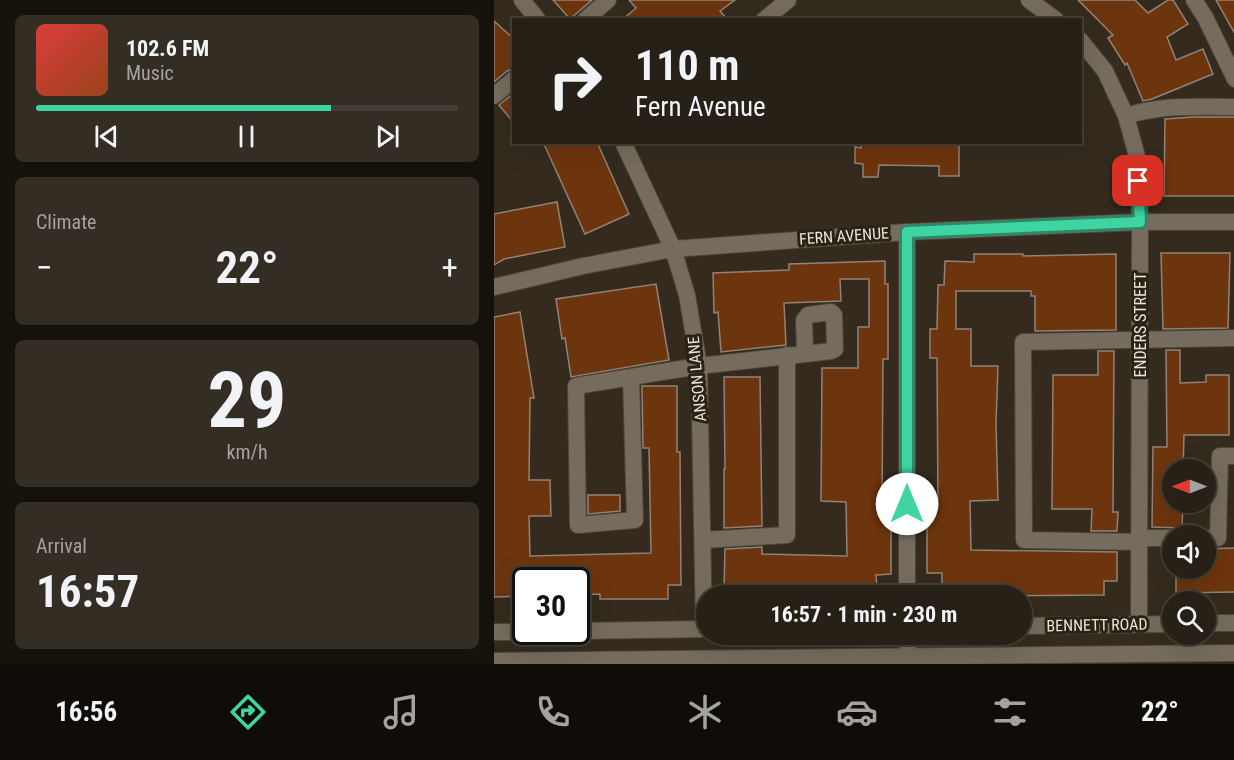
<!DOCTYPE html>
<meta charset="utf-8">
<style>
:root{--surface:#272016;--page:#332d23;--text:#f1f3f6;--muted:#a4a3a1;--line:#433e35;--accent:#3fd4a2}
body{margin:0;font-family:"Roboto Condensed",sans-serif;background:var(--page);color:var(--text);height:100vh;display:flex;flex-direction:column;font-size:22px;white-space:nowrap}
*{box-sizing:border-box;margin:0}
p{font-size:20px;color:var(--muted)}
.icon{flex:none;width:33px;height:33px;fill:none;stroke:currentColor;stroke-width:2;stroke-linecap:round;stroke-linejoin:round}
.map{position:relative;flex:1;overflow:hidden}
.sheet{display:flex;flex-direction:column;gap:15px;padding:15px;background:#15120c;width:494px}
.sheet>*{flex:none}
.guide{position:absolute;left:18px;top:18px;width:570px;height:126px;border-radius:0px;box-shadow:0 6px 24px #0002,0 0 0 2px var(--line);background:#272016;color:var(--text);overflow:hidden}
.needle{width:39px;rotate:270deg}
.tools{position:absolute;left:668px;top:459px;display:grid;gap:12px}
.tools a{display:grid;place-items:center;width:54px;height:54px;border-radius:50%;background:var(--surface);box-shadow:0 6px 24px #0002,0 0 0 2px var(--line);font-size:30px}
.speed{position:absolute;left:18px;top:567px;display:flex;gap:12px;font-size:30px;font-weight:700;text-align:center}
.speed>*{display:grid;place-content:center;width:78px;height:78px;border-radius:50%;background:var(--surface);box-shadow:0 6px 24px #0002,0 0 0 2px var(--line);line-height:1}
.speed .limit{border:3px solid #111;border-radius:9px;background:#fff;color:#111}
.pin{position:absolute;display:grid;place-items:center;width:51px;height:51px;color:#fff;margin:-26px;border-radius:12px;box-shadow:0 3px 9px #0006}
.me{position:absolute;width:66px;margin:-33px;rotate:0deg;stroke-linejoin:round;filter:drop-shadow(0 0 4px #0008)}
.turn{display:flex;align-items:center;gap:21px;height:126px;padding:0 24px;font-size:27px}
.turn .icon{width:78px;height:78px;stroke-width:2.5}
.turn b{display:block;font-size:42px;line-height:51px}
.big{font-size:45px;font-weight:700;line-height:1.1}
.sheet .card{flex:1;display:flex;flex-direction:column;justify-content:center;gap:9px;min-width:0;padding:0 21px;border-radius:9px;background:var(--page)}
.sheet .dial{align-items:center;gap:0}
.dial b{font-size:78px;line-height:1}
.song{display:flex;align-items:center;gap:18px}
.cover{width:72px;height:72px;border-radius:9px;background:linear-gradient(135deg,hsl(0 70% 55%),hsl(20 70% 35%))}
.played{height:6px;border-radius:3px;background:linear-gradient(90deg,var(--accent) 70%,var(--line) 70%)}
.keys{display:flex;justify-content:space-around;direction:ltr}
.heat{display:flex;justify-content:space-between;align-items:center;font-size:33px;direction:ltr}
.trip{position:absolute;left:202px;top:585px;width:336px;height:60px;border-radius:30px;background:var(--surface);box-shadow:0 6px 24px #0002,0 0 0 2px var(--line);font-weight:700;line-height:60px;text-align:center}
.tab-bar{display:flex;height:96px;justify-content:space-around;align-items:center;background:#100d09;color:var(--muted)}
.tab-bar .icon{width:42px;height:42px}
.tab-bar .active{color:var(--accent)}
.tab-bar b{font-size:27px;color:var(--text)}
main{display:flex;flex:1;min-height:0}
.map>svg:first-child{display:block}
.building{fill:#6d350e;stroke:#928177;stroke-width:1.5}
.lines{fill:none;stroke-linecap:round;stroke-linejoin:round}
.minor-casing{stroke:#4c463a;stroke-width:18}
.minor{stroke:#756c5d;stroke-width:16}
.route-casing{stroke:#298a69;stroke-width:15}
.route{stroke:#3fd4a2;stroke-width:10}
.labels{text-anchor:middle;dominant-baseline:central;stroke-width:6;stroke-linejoin:round;paint-order:stroke}
.street-label{font-size:16px;fill:#e8e3da;stroke:#2a2215}
</style>
<main>
<section class="sheet">
<div class="card">
<div class="song"><i class="cover"></i><div><b>102.6 FM</b><p>Music</p></div></div>
<div class="played"></div>
<div class="keys"><svg class="icon" aria-label="previous" viewBox="0 0 24 24"><path d="M18 5L8 12l10 7zM5 5v14"/></svg><svg class="icon" aria-label="pause" viewBox="0 0 24 24"><path d="M8 5v14M16 5v14"/></svg><svg class="icon" aria-label="next" viewBox="0 0 24 24"><path d="M6 5l10 7-10 7zM19 5v14"/></svg></div>
</div>
<div class="card"><p>Climate</p>
<div class="heat"><a>−</a><b class="big">22°</b><a>+</a></div>
</div>
<div class="card dial"><b>29</b><p>km/h</p></div>
<div class="card"><p>Arrival</p><b class="big">16:57</b></div>
</section>
<div class="map">
<svg width="741" height="664" viewBox="0 0 741 664">
<rect width="100%" height="100%" fill="#342b1e"/>
<g class="building">
<path d="M59,0H98L76,19Z"/>
<path d="M135,0H241L226,11L234,20H128L142,8Z"/>
<path d="M584,0H641L654,13L674,0H679L694,24L673,37L682,60L709,49L719,74L658,99L649,101L633,63L631,65L614,38L619,35Z"/>
<path d="M722,0H741V34Z"/>
<path d="M0,21L20,39V69L13,71L0,82Z"/>
<path d="M20,93V123L5,105Z"/>
<path d="M699,117H741V196H670L671,119Z"/>
<path d="M49,142H103L135,214L91,234Z"/>
<path d="M367,142H465V176H445V166L385,165L384,177H369V164L361,163V147L367,148Z"/>
<path d="M63,202L71,247L10,259L0,265V214Z"/>
<path d="M667,253H736L734,328L669,329Z"/>
<path d="M480,254H529V256L622,254V330L541,331V296H537V291H462V329H477V366H504L502,424L504,500L476,501L477,550L623,552V581H610V595L492,596V587H448V573H433V508H444L443,358H436V329H443L444,285H450L451,261L480,262Z"/>
<path d="M391,261V284H394V359H389L388,510H397V574L382,575L383,588H335V596H238V587H230L231,549L268,547V554L353,556L352,502L327,501L328,368H364V327H375V279H346L347,301L290,303L292,345L227,352L224,312L220,313L219,273L295,270V264Z"/>
<path d="M162,284L175,360L77,377L71,338L68,339L62,299Z"/>
<path d="M26,312L40,398H36L35,480H56L57,516H35L36,556L157,553L155,448H149L148,386H183V452H186L187,585H174V599H106V594L82,595V580H32V596L0,597V317Z"/>
<path d="M672,350H686V383L712,382V375H735V435H690L689,470H678V502H689L688,528L658,527L659,447H673Z"/>
<path d="M604,351H620L619,512H624L623,531H597L598,509H558L559,375H604Z"/>
<path d="M230,377H266L268,526L230,528V469H231Z"/>
<path d="M94,495H126V511L94,514Z"/>
<path d="M741,548V592L682,593V568H711V549Z"/>
</g>
<g class="lines">
<defs>
<g id="minor">
<path d="M28,0L44,20"/>
<path d="M535,0L562,20"/>
<path d="M700,0L711,17L741,79"/>
<path d="M91,20L114,0"/>
<path d="M270,20L294,0"/>
<path d="M586,40L611,71L632,116L644,160L646,222L645,624"/>
<path d="M0,96L20,79"/>
<path d="M632,116C669,104 702,107 741,107"/>
<path d="M129,142L179,249L193,295L205,366L210,629"/>
<path d="M413,232V596"/>
<path d="M0,287L89,266L179,249L413,232L646,222H741"/>
<path d="M137,377L141,520L84,525L82,386L205,366L337,351L341,349L340,315L337,312L314,315L310,320L311,352"/>
<path d="M645,538H678"/>
<path d="M711,538H724L726,456H741"/>
<path d="M209,540L293,535V355"/>
<path d="M645,542L530,540L529,342L741,338"/>
<path d="M711,623H741"/>
<path d="M528,626L678,624"/>
<path d="M82,631L213,629"/>
<path d="M0,632H35"/>
<path d="M414,634V658"/>
<path d="M0,661L741,653"/>
</g>
</defs>
<use href="#minor" class="minor-casing"/>
<use href="#minor" class="minor"/>
</g>
<g class="lines">
<defs>
<path id="route" d="M413,504V232L646,222L644,181"/>
</defs>
<use href="#route" class="route-casing"/>
<use href="#route" class="route"/>
</g>
<g class="labels">
<g class="street-label">
<text transform="translate(350 236) rotate(-4)">FERN AVENUE</text>
<text transform="translate(646 325) rotate(-90)">ENDERS STREET</text>
<text transform="translate(203 379) rotate(-95)">ANSON LANE</text>
<text transform="translate(603 625) rotate(-1)">BENNETT ROAD</text>
</g>
</g>
</svg>
<div class="tools">
<a><svg class="needle" viewBox="-14 -14 28 28"><path d="M0-13l5 13h-10z" fill="#e53935"/><path d="M0 13l5-13h-10z" fill="#a4a3a1"/></svg></a>
<a><svg class="icon" aria-label="sound" viewBox="0 0 24 24"><path d="M4 9h4l5-4v14l-5-4H4zM17 9q2 3 0 6"/></svg></a>
<a><svg class="icon" aria-label="search" viewBox="0 0 24 24"><circle cx="10" cy="10" r="6"/><path d="M15 15l6 6"/></svg></a>
</div>
<div class="speed"><div class="limit">30</div></div>
<div class="pin" style="left:644px;top:181px;background:#d93025"><svg class="icon" aria-label="arrive" viewBox="0 0 24 24"><path d="M6 21V4h12l-3 4 3 4H6"/></svg></div>
<svg class="me" style="left:413px;top:504px" viewBox="-20 -20 40 40"><circle r="19" fill="#fff"/><path d="M0-13L10 11 0 6-10 11z" fill="#3fd4a2"/></svg>
<div class="trip">16:57 · 1 min · 230 m</div>
<div class="guide">
<div class="turn"><svg class="icon" aria-label="right" viewBox="0 0 24 24"><path d="M7 20v-9h11M14 6l5 5-5 5"/></svg><div><b>110 m</b>Fern Avenue</div></div>
</div>
</div>
</main>
<nav class="tab-bar">
<b>16:56</b>
<svg class="icon active" aria-label="directions" viewBox="0 0 24 24"><path d="M12 3l9 9-9 9-9-9zM9 14v-3h6M13 9l2 2-2 2"/></svg>
<svg class="icon" aria-label="music" viewBox="0 0 24 24"><path d="M9 18V5l10-2v13"/><circle cx="6" cy="18" r="3"/><circle cx="16" cy="16" r="3"/></svg>
<svg class="icon" aria-label="phone" viewBox="0 0 24 24"><path d="M5 4h4l2 5-3 2q2 4 5 5l2-3 5 2v4C11 20 4 13 5 4z"/></svg>
<svg class="icon" aria-label="climate" viewBox="0 0 24 24"><path d="M12 3v18M4 7l16 10M4 17L20 7"/></svg>
<svg class="icon" aria-label="car" viewBox="0 0 24 24"><path d="M5 17H2v-5l4-1 3-4h7l3 4 3 1v5h-3M9 17h6M6 11h13"/><circle cx="7" cy="17" r="2"/><circle cx="17" cy="17" r="2"/></svg>
<svg class="icon" aria-label="filters" viewBox="0 0 24 24"><path d="M4 7h16M4 17h16"/><circle cx="9" cy="7" r="2"/><circle cx="15" cy="17" r="2"/></svg>
<b>22°</b>
</nav>
